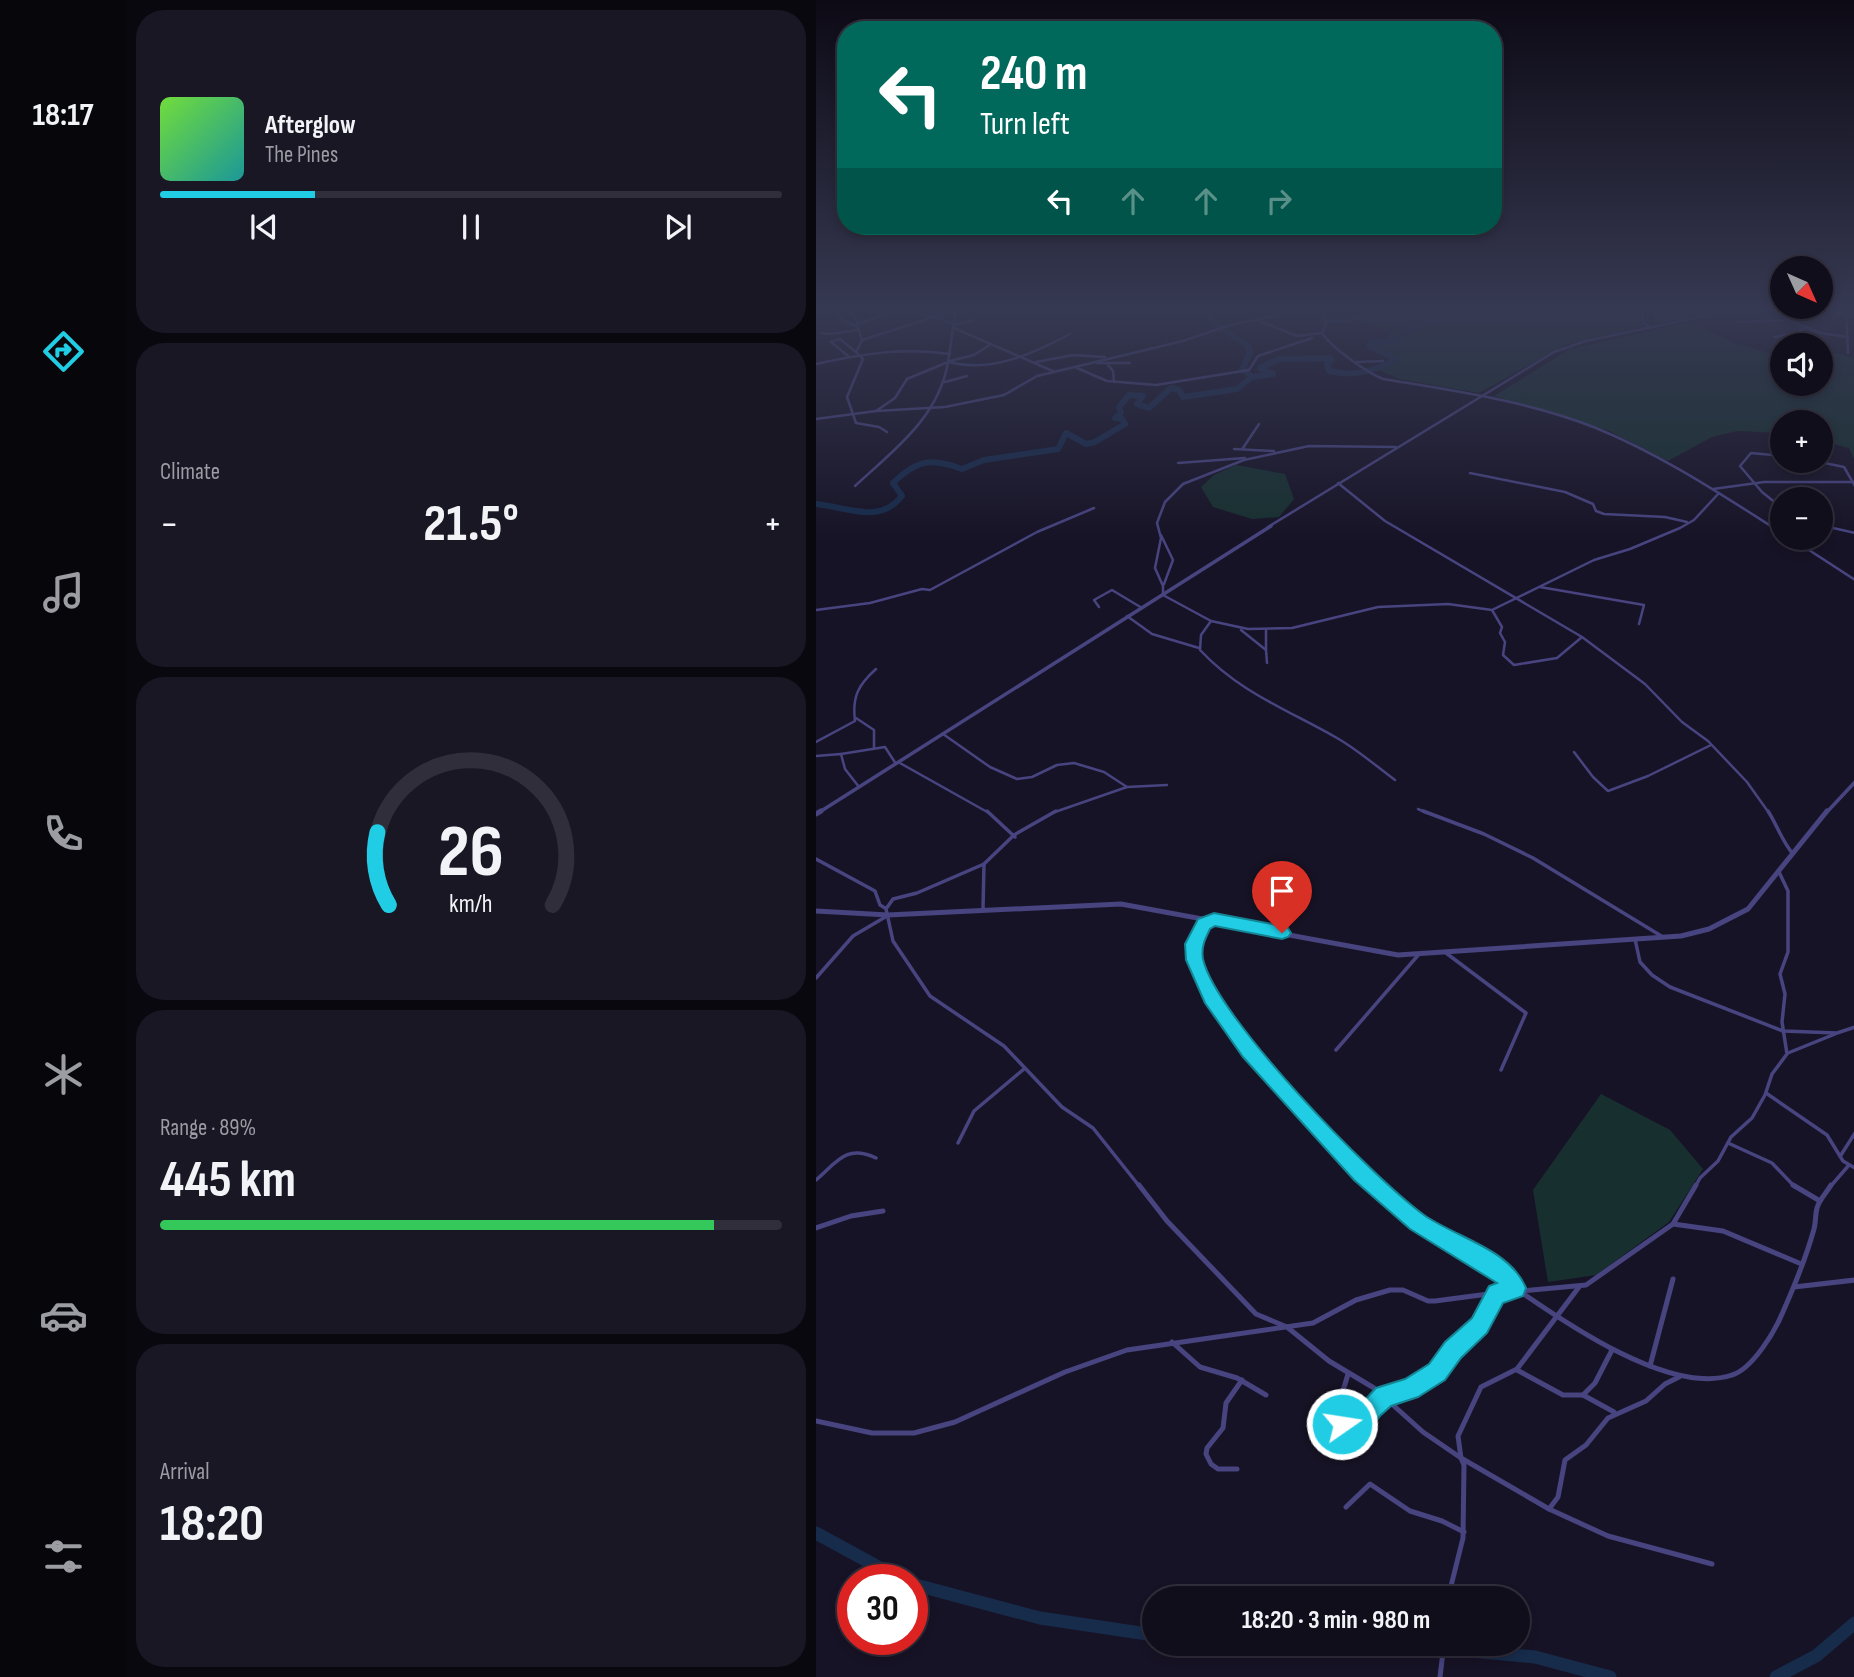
<!DOCTYPE html>
<meta charset="utf-8">
<style>
:root{--surface:#110e1c;--page:#1a1725;--text:#f1f3f6;--muted:#9c9ca3;--line:#302e3b;--accent:#20cde4}
body{margin:0;font-family:"Sofia Sans Condensed",sans-serif;background:var(--page);color:var(--text);height:100vh;display:flex;flex-direction:column;font-size:26px;white-space:nowrap}
*{box-sizing:border-box;margin:0}
p{font-size:23px;color:var(--muted)}
.icon{flex:none;width:38px;height:38px;fill:none;stroke:currentColor;stroke-width:2;stroke-linecap:round;stroke-linejoin:round}
.map{position:relative;flex:1;overflow:hidden}
.details{display:flex;flex-direction:column;gap:10px;padding:10px;background:#09080f;width:690px}
.details>*{flex:none}
.top-card{position:absolute;left:21px;top:21px;width:665px;height:214px;border-radius:28px;box-shadow:0 4px 10px #0003,0 0 0 2px var(--line);background:#00695c;color:#fff;overflow:hidden}
.needle{width:46px;rotate:135deg}
.buttons{position:absolute;left:954px;top:256px;display:grid;gap:14px}
.buttons a{display:grid;place-items:center;width:63px;height:63px;border-radius:50%;background:var(--surface);box-shadow:0 4px 10px #0003,0 0 0 2px var(--line);font-size:35px}
.speed{position:absolute;left:21px;top:1564px;display:flex;gap:14px;font-size:35px;font-weight:700;text-align:center}
.speed>*{display:grid;place-content:center;width:91px;height:91px;border-radius:50%;background:var(--surface);box-shadow:0 4px 10px #0003,0 0 0 2px var(--line);line-height:1}
.speed .limit{border:10px solid #d22;background:#fff;color:#111}
.pin{position:absolute;display:grid;place-items:center;width:60px;height:60px;color:#fff;margin:-72px -30px;border-radius:50% 50% 50% 0;rotate:-45deg;box-shadow:0 0 7px #0007}
.pin .icon{rotate:45deg}
.me{position:absolute;width:77px;margin:-38px;rotate:77deg;stroke-linejoin:round;filter:drop-shadow(0 0 5px #0008)}
.turn{display:flex;align-items:center;gap:24px;height:147px;padding:0 28px;font-size:32px}
.turn .icon{width:91px;height:91px;stroke-width:2.5}
.turn b{display:block;font-size:49px;line-height:60px}
.lanes{display:flex;align-items:center;height:66px;padding:0 28px;background:#0003;justify-content:center;gap:35px;direction:ltr}
.lanes .off{opacity:.35}
.big{font-size:52px;font-weight:700;line-height:1.1}
.details .tile{flex:1;display:flex;flex-direction:column;justify-content:center;gap:10px;min-width:0;padding:0 24px;border-radius:28px;background:var(--page)}
.details .dial{align-items:center;gap:0}
.dial svg{height:182px;overflow:visible;fill:none;stroke:var(--line);stroke-width:7;stroke-linecap:round;text-anchor:middle}
.dial text{fill:var(--text);stroke:none}
.song{display:flex;align-items:center;gap:21px}
.cover{width:84px;height:84px;border-radius:10px;background:linear-gradient(135deg,hsl(100 70% 55%),hsl(180 70% 35%))}
.played{height:7px;border-radius:4px;background:linear-gradient(90deg,var(--accent) 25%,var(--line) 25%)}
.keys{display:flex;justify-content:space-around;direction:ltr}
.heat{display:flex;justify-content:space-between;align-items:center;font-size:38px;direction:ltr}
.charge{height:10px;border-radius:5px;background:linear-gradient(90deg,#34c759 89%,var(--line) 0)}
.trip{position:absolute;left:326px;top:1586px;width:388px;height:70px;border-radius:35px;background:var(--surface);box-shadow:0 4px 10px #0003,0 0 0 2px var(--line);font-weight:700;line-height:70px;text-align:center}
main{display:flex;flex:1;min-height:0}
.tab-bar{display:flex;flex-direction:column;width:126px;justify-content:space-around;align-items:center;background:#07060b;color:var(--muted)}
.tab-bar .icon{width:49px;height:49px}
.tab-bar .active{color:var(--accent)}
.tab-bar b{font-size:32px;color:var(--text)}
.map>svg:first-child{display:block}
.green{fill:#17302f}
.lines{fill:none;stroke-linecap:round;stroke-linejoin:round}
.river-far1{stroke:#172b4b;stroke-width:6}
.river{stroke:#172b4b;stroke-width:13}
.minor-far2{stroke:#474480;stroke-width:2.5}
.minor-far1{stroke:#474480;stroke-width:3.5}
.minor{stroke:#474480;stroke-width:5}
.tertiary-far2{stroke:#474480;stroke-width:2.5}
.tertiary-far1{stroke:#474480;stroke-width:3.5}
.tertiary{stroke:#474480;stroke-width:5}
.route{fill:#20cde4;stroke:#158594;stroke-width:2}
</style>
<main>
<nav class="tab-bar">
<b>18:17</b>
<svg class="icon active" aria-label="directions" viewBox="0 0 24 24"><path d="M12 3l9 9-9 9-9-9zM9 14v-3h6M13 9l2 2-2 2"/></svg>
<svg class="icon" aria-label="music" viewBox="0 0 24 24"><path d="M9 18V5l10-2v13"/><circle cx="6" cy="18" r="3"/><circle cx="16" cy="16" r="3"/></svg>
<svg class="icon" aria-label="phone" viewBox="0 0 24 24"><path d="M5 4h4l2 5-3 2q2 4 5 5l2-3 5 2v4C11 20 4 13 5 4z"/></svg>
<svg class="icon" aria-label="climate" viewBox="0 0 24 24"><path d="M12 3v18M4 7l16 10M4 17L20 7"/></svg>
<svg class="icon" aria-label="car" viewBox="0 0 24 24"><path d="M5 17H2v-5l4-1 3-4h7l3 4 3 1v5h-3M9 17h6M6 11h13"/><circle cx="7" cy="17" r="2"/><circle cx="17" cy="17" r="2"/></svg>
<svg class="icon" aria-label="filters" viewBox="0 0 24 24"><path d="M4 7h16M4 17h16"/><circle cx="9" cy="7" r="2"/><circle cx="15" cy="17" r="2"/></svg>
</nav>
<section class="details">
<div class="tile">
<div class="song"><i class="cover"></i><div><b>Afterglow</b><p>The Pines</p></div></div>
<div class="played"></div>
<div class="keys"><svg class="icon" aria-label="previous" viewBox="0 0 24 24"><path d="M18 5L8 12l10 7zM5 5v14"/></svg><svg class="icon" aria-label="pause" viewBox="0 0 24 24"><path d="M8 5v14M16 5v14"/></svg><svg class="icon" aria-label="next" viewBox="0 0 24 24"><path d="M6 5l10 7-10 7zM19 5v14"/></svg></div>
</div>
<div class="tile"><p>Climate</p>
<div class="heat"><a>−</a><b class="big">21.5°</b><a>+</a></div>
</div>
<div class="tile dial"><svg viewBox="0 0 100 80">
<path d="M14 69A42 42 0 1 1 86 69"/>
<path d="M14 69A42 42 0 0 1 9 37" stroke="#20cde4"/>
<text x="50" y="56" font-size="32" font-weight="700">26</text>
<text x="50" y="72" font-size="11">km/h</text>
</svg></div>
<div class="tile"><p>Range · 89%</p><b class="big">445 km</b><div class="charge"></div></div>
<div class="tile"><p>Arrival</p><b class="big">18:20</b></div>
</section>
<div class="map">
<svg width="1039" height="1677" viewBox="0 0 1039 1677">
<rect width="100%" height="100%" fill="#171326"/>
<g class="green">
<path d="M549,309H822L826,326L749,345L663,393L583,379L563,370L583,361V357L558,347L569,345L574,333L534,317Z"/>
<path d="M837,309H910L839,324Z"/>
<path d="M874,322L914,341L966,358V383H1004L1005,359L1020,353L1038,358V459L1033,448L1005,441L1004,422H966V433L921,431L896,437L852,461L793,431L678,396L754,349Z"/>
<path d="M420,465L469,474L478,499L463,517L436,519L397,507L385,487L398,475Z"/>
<path d="M785,1094L854,1130L887,1169L853,1222L780,1275L732,1282L717,1190Z"/>
</g>
<g class="lines">
<g class="river-far1">
<path d="M391,309L396,322L432,346L434,354L426,369L434,375"/>
<path d="M0,504C31,507 63,525 86,496L77,483C101,460 115,457 146,469L168,460L242,449L250,433L270,444L279,442L309,424L306,419L299,418L305,413L303,407L313,395L327,396L321,404L333,408L355,388L363,390L367,397L421,389L436,377L457,374L444,368L463,359L514,358L516,360L511,364L513,371C536,377 560,371 580,359L553,346L555,343L578,341L594,329L641,315L644,309"/>
</g>
<g class="river">
<path d="M0,1533L86,1580"/>
<path d="M96,1584L224,1618L338,1635"/>
<path d="M570,1643L719,1657L794,1677"/>
<path d="M960,1677L1000,1656L1039,1623"/>
</g>
<g class="minor-far2">
<path d="M18,309L26,320L40,326"/>
<path d="M71,309L118,317L139,324"/>
<path d="M506,309L510,324L506,333C516,348 550,372 567,379C639,391 712,401 780,428C846,455 906,495 966,533"/>
<path d="M824,309L828,323L834,327"/>
<path d="M1010,309L1039,317"/>
<path d="M1030,309L1032,353"/>
<path d="M20,311L36,312L42,323"/>
<path d="M441,320L481,336L506,333"/>
<path d="M509,321H534L562,309"/>
<path d="M922,322L971,320L1004,333L1032,337"/>
<path d="M139,325L157,320"/>
<path d="M138,328L239,372"/>
<path d="M5,333C16,336 31,331 43,330"/>
<path d="M959,337L979,333L991,327"/>
<path d="M46,340L140,310"/>
<path d="M32,356L15,342L24,339L40,352"/>
<path d="M134,361L158,355L175,344"/>
<path d="M132,362C176,373 216,354 254,334"/>
<path d="M220,362L257,355L289,357"/>
<path d="M541,362L567,361"/>
<path d="M281,363H314"/>
<path d="M0,364C45,354 88,347 134,354"/>
<path d="M292,365L297,371L298,382"/>
<path d="M261,368L291,381L340,385L433,370L442,356L496,338"/>
<path d="M129,382L151,376"/>
<path d="M60,411L129,407L188,395L221,376L367,341L414,325L490,309"/>
<path d="M0,419L60,411L79,398L91,379L132,362L140,309"/>
<path d="M71,432L63,427L40,423L31,397L47,359L40,352L46,340L41,324L81,310"/>
<path d="M580,447L493,446L428,460L367,484L349,502L341,523L345,538L339,568L347,586V595L395,621L432,629L476,628L562,607L632,604L676,610L778,560L814,549L864,528L878,520L903,493"/>
<path d="M427,448L443,424"/>
<path d="M418,449L458,451"/>
<path d="M966,456L935,453L924,466L946,492L966,508"/>
<path d="M994,460L1028,467L1039,486"/>
<path d="M362,463L429,458"/>
<path d="M654,473L749,492L777,504L780,511L788,514L849,517L871,522"/>
<path d="M522,483L569,521L766,637L829,684L866,722L892,741L931,782L953,813"/>
<path d="M39,486C78,450 123,417 132,362"/>
<path d="M897,489L948,482H1039"/>
<path d="M1004,525L1039,533"/>
<path d="M345,535L357,560L348,584"/>
<path d="M973,537L1039,580"/>
<path d="M724,587L828,605L823,624"/>
<path d="M283,607L278,600L296,590L326,608"/>
<path d="M0,610L54,603L106,589L114,590L221,532L278,508"/>
<path d="M676,610L686,627L684,633L689,642L687,655L698,665L741,658L766,637"/>
<path d="M311,616L336,634L383,648"/>
<path d="M395,621L385,635L384,650C423,692 472,710 521,738C542,750 560,766 579,780"/>
<path d="M425,630L450,650L451,663"/>
<path d="M450,630V650"/>
<path d="M40,718L58,730V748"/>
<path d="M127,734L174,767L201,779L216,777L241,765L258,763L288,772L311,787L351,785"/>
<path d="M0,742L39,721C36,697 42,685 60,669"/>
<path d="M758,752L777,777L792,791L832,776L895,745"/>
<path d="M25,754L69,747L80,764"/>
<path d="M0,756L25,754L29,769L43,787"/>
<path d="M82,762L173,813"/>
<path d="M602,809L611,813"/>
<path d="M236,813L311,787"/>
</g>
<g class="minor-far1">
<path d="M171,811L199,837"/>
<path d="M607,811L668,834L717,858L847,937"/>
<path d="M952,811C961,825 966,841 977,854"/>
<path d="M0,859L59,891L64,905L69,908"/>
<path d="M168,864L101,893L77,899L70,909L77,941L114,996L188,1046L246,1107L277,1128L324,1187"/>
<path d="M167,909L168,864L198,835L240,811"/>
<path d="M393,922C333,959 469,1089 495,1117C517,1141 538,1165 561,1187"/>
<path d="M819,939L824,962L836,975L854,987L967,1031L1021,1033L1039,1027"/>
<path d="M630,953L710,1013L685,1070"/>
<path d="M0,978L37,936L71,916"/>
<path d="M520,1050L604,953"/>
<path d="M972,1053L1019,1034"/>
<path d="M950,1093L1011,1135L1027,1161L1039,1168"/>
<path d="M142,1143L158,1111L208,1069"/>
<path d="M912,1143L956,1163L979,1187"/>
<path d="M1025,1155L1039,1133"/>
<path d="M0,1180C21,1162 30,1144 60,1158"/>
<path d="M879,1187L884,1178L902,1161L915,1137L936,1118L949,1095L956,1074L971,1054L966,1022L969,994L964,974L972,952V891L963,872"/>
<path d="M1014,1187L1033,1165"/>
</g>
<g class="minor">
<path d="M323,1185L351,1221L440,1314L471,1327L513,1361L558,1388L607,1432L645,1458L648,1465L647,1538L632,1598"/>
<path d="M977,1185L1004,1201"/>
<path d="M857,1224L907,1231L983,1263"/>
<path d="M0,1228L35,1216L67,1211"/>
<path d="M763,1287L701,1369L665,1387L642,1436L645,1458L733,1509L792,1536L896,1564"/>
<path d="M978,1287L1039,1280"/>
<path d="M699,1288C748,1322 854,1396 916,1375C936,1369 958,1333 966,1314C978,1287 990,1258 998,1229C1000,1222 999,1215 1001,1208C1003,1200 1011,1192 1015,1185"/>
<path d="M706,1291L770,1285L857,1224L880,1185"/>
<path d="M356,1342L384,1367L421,1378L450,1395"/>
<path d="M834,1366L857,1279"/>
<path d="M701,1370L747,1395H767L798,1412"/>
<path d="M532,1374L524,1401L525,1428L532,1432L540,1429L556,1406L569,1397L594,1389L621,1372L637,1350L664,1325L680,1294"/>
<path d="M767,1395L779,1383L796,1350"/>
<path d="M0,1421L56,1433H98L139,1422L249,1372L311,1350L497,1323L540,1300L574,1290H587L612,1301H619L695,1291L699,1288L683,1270L599,1221L559,1185"/>
<path d="M421,1469H402L395,1464L390,1454L391,1448L407,1428L410,1403L426,1380"/>
<path d="M530,1507L554,1484L594,1511L626,1521L648,1532"/>
<path d="M733,1509L742,1497L749,1460L770,1445L792,1418L830,1401L849,1384L863,1377"/>
<path d="M624,1677L628,1643"/>
</g>
<path class="tertiary-far2" d="M452,527L738,352L770,341L922,309"/>
<g class="tertiary-far1">
<path d="M2,813L455,526"/>
<path d="M1010,813L1039,782"/>
</g>
<g class="tertiary">
<path d="M0,814L5,811"/>
<path d="M0,911L72,915L305,904L582,955L865,936L893,929L932,909L1011,811"/>
</g>
</g>
<linearGradient id="sky" x2="0" y2="1"><stop stop-color="#0d0a15"/><stop offset="0.57" stop-color="#363952"/><stop offset="1" stop-color="#363952" stop-opacity="0"/></linearGradient>
<rect width="1039" height="543" fill="url(#sky)"/>
<path class="route" d="M398,913L466,926L472,928L475,933L472,937L466,939L399,926L394,929C389,939 385,947 387,959C400,1017 557,1178 608,1215C641,1238 694,1249 710,1288L707,1296L687,1303L671,1333L645,1358L629,1380L602,1397L575,1406L565,1415L545,1440L536,1443L518,1438L514,1424L518,1415L526,1412L534,1416L560,1388L589,1379L613,1364L629,1342L656,1318L673,1286L681,1283L594,1229L538,1180L427,1057L389,1003L370,960L369,944L382,919Z"/>
</svg>
<div class="buttons">
<a><svg class="needle" viewBox="-14 -14 28 28"><path d="M0-13l5 13h-10z" fill="#e53935"/><path d="M0 13l5-13h-10z" fill="#9c9ca3"/></svg></a>
<a><svg class="icon" aria-label="sound" viewBox="0 0 24 24"><path d="M4 9h4l5-4v14l-5-4H4zM17 9q2 3 0 6"/></svg></a>
<a>+</a>
<a>−</a>
</div>
<div class="speed"><div class="limit">30</div></div>
<div class="pin" style="left:466px;top:933px;background:#d93025"><svg class="icon" aria-label="arrive" viewBox="0 0 24 24"><path d="M6 21V4h12l-3 4 3 4H6"/></svg></div>
<svg class="me" style="left:526px;top:1424px" viewBox="-20 -20 40 40"><circle r="17" fill="#20cde4" stroke="#fff" stroke-width="3"/><path d="M0-11L8 9 0 5-8 9z" fill="#fff"/></svg>
<div class="trip">18:20 · 3 min · 980 m</div>
<div class="top-card">
<div class="turn"><svg class="icon" aria-label="left" viewBox="0 0 24 24"><path d="M17 20v-9H6M10 6l-5 5 5 5"/></svg><div><b>240 m</b>Turn left</div></div>
<div class="lanes"><svg class="icon" aria-label="left" viewBox="0 0 24 24"><path d="M17 20v-9H6M10 6l-5 5 5 5"/></svg><svg class="icon off" aria-label="ahead" viewBox="0 0 24 24"><path d="M12 20V5M6 11l6-6 6 6"/></svg><svg class="icon off" aria-label="ahead" viewBox="0 0 24 24"><path d="M12 20V5M6 11l6-6 6 6"/></svg><svg class="icon off" aria-label="right" viewBox="0 0 24 24"><path d="M7 20v-9h11M14 6l5 5-5 5"/></svg></div>
</div>
</div>
</main>
